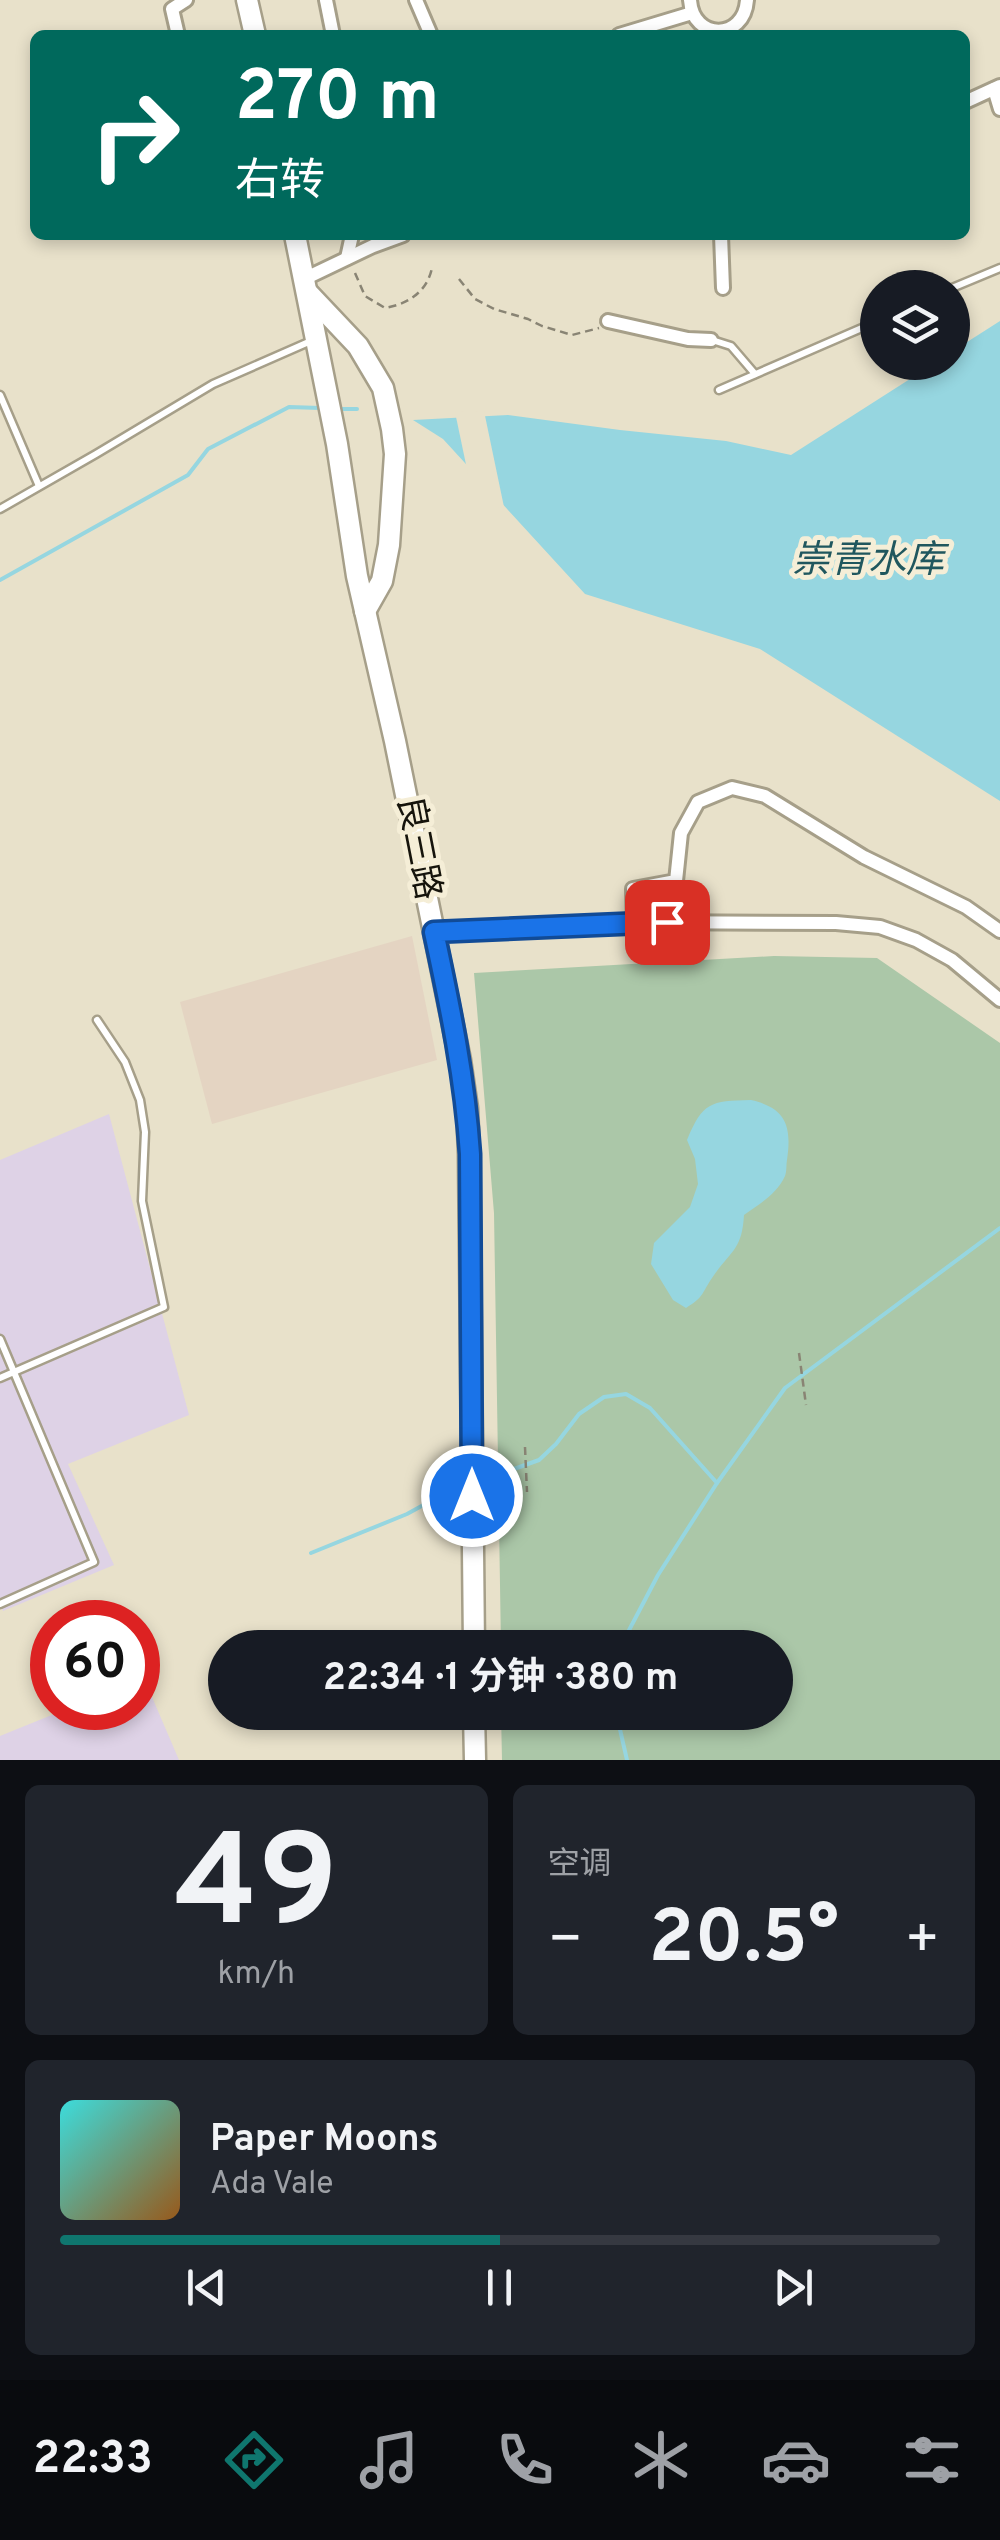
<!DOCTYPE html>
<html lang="zh">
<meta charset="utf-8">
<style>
:root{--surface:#171b24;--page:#20242c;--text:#f1f3f6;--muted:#9ea1a6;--line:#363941;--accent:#0f766e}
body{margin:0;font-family:Overpass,"Noto Sans SC",sans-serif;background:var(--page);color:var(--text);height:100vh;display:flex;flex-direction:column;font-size:38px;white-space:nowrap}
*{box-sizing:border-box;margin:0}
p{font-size:32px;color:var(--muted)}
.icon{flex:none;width:55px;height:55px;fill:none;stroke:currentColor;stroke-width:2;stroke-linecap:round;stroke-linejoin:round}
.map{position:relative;height:1760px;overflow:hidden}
.side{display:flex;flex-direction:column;gap:25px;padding:25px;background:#0d0f14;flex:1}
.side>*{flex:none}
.guide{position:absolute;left:30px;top:30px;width:940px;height:210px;border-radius:15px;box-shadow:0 5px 15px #0003;background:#00695c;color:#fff;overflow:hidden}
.fabs{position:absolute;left:860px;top:270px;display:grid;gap:20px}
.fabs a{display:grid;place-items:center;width:110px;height:110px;border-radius:50%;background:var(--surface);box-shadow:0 5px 15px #0003;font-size:50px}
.speed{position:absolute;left:30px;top:1600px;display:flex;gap:20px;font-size:50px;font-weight:700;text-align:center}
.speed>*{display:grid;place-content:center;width:130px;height:130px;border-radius:50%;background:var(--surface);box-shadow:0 5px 15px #0003;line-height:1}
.speed .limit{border:15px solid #d22;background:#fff;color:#111}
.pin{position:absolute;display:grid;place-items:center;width:85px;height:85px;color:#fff;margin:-42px;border-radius:20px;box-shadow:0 5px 15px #0006}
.me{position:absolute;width:110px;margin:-55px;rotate:0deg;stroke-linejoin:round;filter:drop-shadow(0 0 8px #0008)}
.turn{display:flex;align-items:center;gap:35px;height:210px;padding:0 40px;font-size:45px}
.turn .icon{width:130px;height:130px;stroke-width:2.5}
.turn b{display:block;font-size:70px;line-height:85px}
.big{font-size:75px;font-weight:700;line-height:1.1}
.side .tile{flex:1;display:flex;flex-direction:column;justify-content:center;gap:15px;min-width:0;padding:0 35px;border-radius:15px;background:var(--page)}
.side .dial{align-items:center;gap:0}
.dial b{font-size:130px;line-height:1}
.song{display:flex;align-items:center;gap:30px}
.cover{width:120px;height:120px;border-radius:15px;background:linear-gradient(135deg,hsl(180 70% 55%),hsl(30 70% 35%))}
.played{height:10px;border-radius:5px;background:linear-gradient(90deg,var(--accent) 50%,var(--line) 50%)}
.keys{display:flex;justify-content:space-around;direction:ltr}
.heat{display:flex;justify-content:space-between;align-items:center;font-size:55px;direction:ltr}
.side .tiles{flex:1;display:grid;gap:25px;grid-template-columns:1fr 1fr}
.tile:last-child{grid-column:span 2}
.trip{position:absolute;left:208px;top:1630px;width:585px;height:100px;border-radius:50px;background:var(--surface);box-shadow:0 5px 15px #0003;font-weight:700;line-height:100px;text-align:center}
.tab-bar{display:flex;height:160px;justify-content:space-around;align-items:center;background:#090b0e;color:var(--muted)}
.tab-bar .icon{width:70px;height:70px}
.tab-bar .selected{color:var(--accent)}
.tab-bar b{font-size:45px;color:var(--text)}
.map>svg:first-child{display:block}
.commercial{fill:#e4d4c2}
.industrial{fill:#ded2e6}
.green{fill:#abc7a8}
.water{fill:#96d6e0}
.pier{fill:#e8e1ca}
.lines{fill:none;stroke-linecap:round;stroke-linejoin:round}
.stream{stroke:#96d6e0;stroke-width:4}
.service-casing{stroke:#a69f89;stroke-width:11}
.minor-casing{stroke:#a69f89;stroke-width:18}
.primary-casing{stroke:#a69f89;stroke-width:25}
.path{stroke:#898474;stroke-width:2.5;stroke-dasharray:8 5;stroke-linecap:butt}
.service{stroke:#fff;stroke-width:6}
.minor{stroke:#fff;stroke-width:12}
.primary{stroke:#fff;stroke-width:20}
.route-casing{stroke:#114b97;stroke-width:25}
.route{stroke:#1a73e8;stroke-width:18}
.labels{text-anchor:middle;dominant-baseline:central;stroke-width:10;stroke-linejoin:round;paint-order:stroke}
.street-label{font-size:35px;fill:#16140c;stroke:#f5eed7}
.water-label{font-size:38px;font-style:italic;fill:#20575e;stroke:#f5eed7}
</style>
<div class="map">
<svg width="1000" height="1760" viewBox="0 0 1000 1760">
<rect width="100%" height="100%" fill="#e8e1ca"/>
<path class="commercial" d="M412,936L437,1060L212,1124L180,1002Z"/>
<g class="industrial">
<path d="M109,1114L189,1415L68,1464L114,1565L3,1611L0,1604V1160Z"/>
<path d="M143,1676L179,1760H0V1736L69,1708H138V1679Z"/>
</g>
<path class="green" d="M774,956L877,958L1000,1043V1760H502L501,1713L775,1712V1648L501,1647L494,1213L474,973Z"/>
<g class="water">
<path d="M1000,321V801L760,649L585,594L443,439L413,420L508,415L620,430L726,441L791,455L935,363L952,362L953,351Z"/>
<path d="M751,1100C786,1108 792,1126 787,1160C786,1165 787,1171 785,1176C777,1194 759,1204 744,1215C742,1251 730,1251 712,1278C701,1294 705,1296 686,1308L673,1300L651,1264L654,1243L690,1207L698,1184L695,1159L687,1140C703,1102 710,1101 751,1100Z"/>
</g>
<path class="pier" d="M484,411L504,507L498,508L468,474L455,412Z"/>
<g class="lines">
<g class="stream">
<path d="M339,409H357"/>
<path d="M0,580L188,475L208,449L289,407L320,408"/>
<path d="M514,1469L539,1460L556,1444L579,1414L604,1397L626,1394L650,1408L717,1483"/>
<path d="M311,1553L407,1514L447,1492"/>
<path d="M624,1648L627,1634L658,1575L717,1483L785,1388L1000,1228"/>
<path d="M616,1712L627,1760"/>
</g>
<defs>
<g id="service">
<path d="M952,288L1000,268"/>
<path d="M712,340L731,346L755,374"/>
<path d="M719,390L878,321"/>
<path d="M0,395L39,486"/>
<path d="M0,509L96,454L213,384L311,341"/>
<path d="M0,1339L94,1562L0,1604"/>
<path d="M0,1378L164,1307L142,1201L145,1132L140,1100L125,1062L97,1020"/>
</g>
<g id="minor">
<path d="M326,0L333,35"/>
<path d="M416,0L431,35"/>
<path d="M690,0C693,41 744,41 747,0"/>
<path d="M178,35L172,9L186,0"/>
<path d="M619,35L692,13"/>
<path d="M994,89L1000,109"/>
<path d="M965,102L1000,86"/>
<path d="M721,235L723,288"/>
<path d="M347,258L352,235"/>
<path d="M304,279L373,246L403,235"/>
<path d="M608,321L688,339L711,340"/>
<path d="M634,922L633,889L676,881L681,833L698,802L732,788L765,796L864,857L966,907L1000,931"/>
<path d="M434,932L634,922L836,923L880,927L916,940L952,960L1000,1000"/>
</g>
<g id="primary">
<path d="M247,0L255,35"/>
<path d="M295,235L337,444L357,576L395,741L460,1060L467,1108L469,1154L474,1648"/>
<path d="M307,292L358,346L383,388L392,429L395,454L389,545L382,581L365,611"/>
<path d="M474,1712L475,1760"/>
</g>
</defs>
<use href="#service" class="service-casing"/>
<use href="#minor" class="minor-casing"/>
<use href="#primary" class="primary-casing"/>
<g class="path">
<path d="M355,273L365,296L385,308C408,304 427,292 432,268"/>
<path d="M459,279L475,299L494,309L528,319L542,326L572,335L599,328"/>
<path d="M799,1353L806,1405"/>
<path d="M525,1447L527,1492"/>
</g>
<use href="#service" class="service"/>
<use href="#minor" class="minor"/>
<use href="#primary" class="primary"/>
</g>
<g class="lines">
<defs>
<path id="route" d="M472,1496L470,1154C465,1079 450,1006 434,932L667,922"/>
</defs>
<use href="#route" class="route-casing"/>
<use href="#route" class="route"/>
</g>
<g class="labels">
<g class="street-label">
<text transform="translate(417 848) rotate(79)">良三路</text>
</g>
<g class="water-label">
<text x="868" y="562">崇青水库</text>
</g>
</g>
</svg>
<div class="fabs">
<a><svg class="icon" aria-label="layers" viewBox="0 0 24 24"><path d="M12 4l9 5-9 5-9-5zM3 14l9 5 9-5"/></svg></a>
</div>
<div class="speed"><div class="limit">60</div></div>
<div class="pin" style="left:667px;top:922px;background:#d93025"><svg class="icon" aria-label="arrive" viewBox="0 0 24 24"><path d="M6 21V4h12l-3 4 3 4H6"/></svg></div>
<svg class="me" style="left:472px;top:1496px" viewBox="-20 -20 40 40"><circle r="17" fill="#1a73e8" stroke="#fff" stroke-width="3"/><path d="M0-11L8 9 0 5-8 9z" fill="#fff"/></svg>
<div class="trip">22:34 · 1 分钟 · 380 m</div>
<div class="guide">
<div class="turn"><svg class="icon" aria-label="right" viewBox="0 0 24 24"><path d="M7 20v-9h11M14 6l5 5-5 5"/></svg><div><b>270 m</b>右转</div></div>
</div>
</div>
<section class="side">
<div class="tiles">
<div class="tile dial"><b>49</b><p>km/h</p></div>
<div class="tile"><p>空调</p>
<div class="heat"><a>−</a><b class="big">20.5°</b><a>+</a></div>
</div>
<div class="tile">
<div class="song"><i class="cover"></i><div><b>Paper Moons</b><p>Ada Vale</p></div></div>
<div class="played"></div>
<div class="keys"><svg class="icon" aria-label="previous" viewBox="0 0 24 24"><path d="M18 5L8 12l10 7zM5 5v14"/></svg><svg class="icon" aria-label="pause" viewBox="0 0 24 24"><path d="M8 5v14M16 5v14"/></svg><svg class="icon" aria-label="next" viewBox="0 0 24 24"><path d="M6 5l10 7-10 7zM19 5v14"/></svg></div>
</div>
</div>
</section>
<nav class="tab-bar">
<b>22:33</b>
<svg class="icon selected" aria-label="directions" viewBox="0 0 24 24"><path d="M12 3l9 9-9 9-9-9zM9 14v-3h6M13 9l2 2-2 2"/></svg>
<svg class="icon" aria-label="music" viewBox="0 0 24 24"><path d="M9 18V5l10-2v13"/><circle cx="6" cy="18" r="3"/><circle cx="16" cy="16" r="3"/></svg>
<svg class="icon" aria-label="phone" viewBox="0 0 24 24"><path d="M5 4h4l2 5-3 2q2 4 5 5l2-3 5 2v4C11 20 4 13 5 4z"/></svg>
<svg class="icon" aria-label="climate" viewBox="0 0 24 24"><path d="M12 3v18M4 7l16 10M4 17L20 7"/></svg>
<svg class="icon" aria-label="car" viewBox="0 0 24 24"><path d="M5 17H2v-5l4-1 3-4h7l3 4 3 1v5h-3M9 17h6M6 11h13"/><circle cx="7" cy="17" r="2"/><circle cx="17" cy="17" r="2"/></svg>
<svg class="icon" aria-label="filters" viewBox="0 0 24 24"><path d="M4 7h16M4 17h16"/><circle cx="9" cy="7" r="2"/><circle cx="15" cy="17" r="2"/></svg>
</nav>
